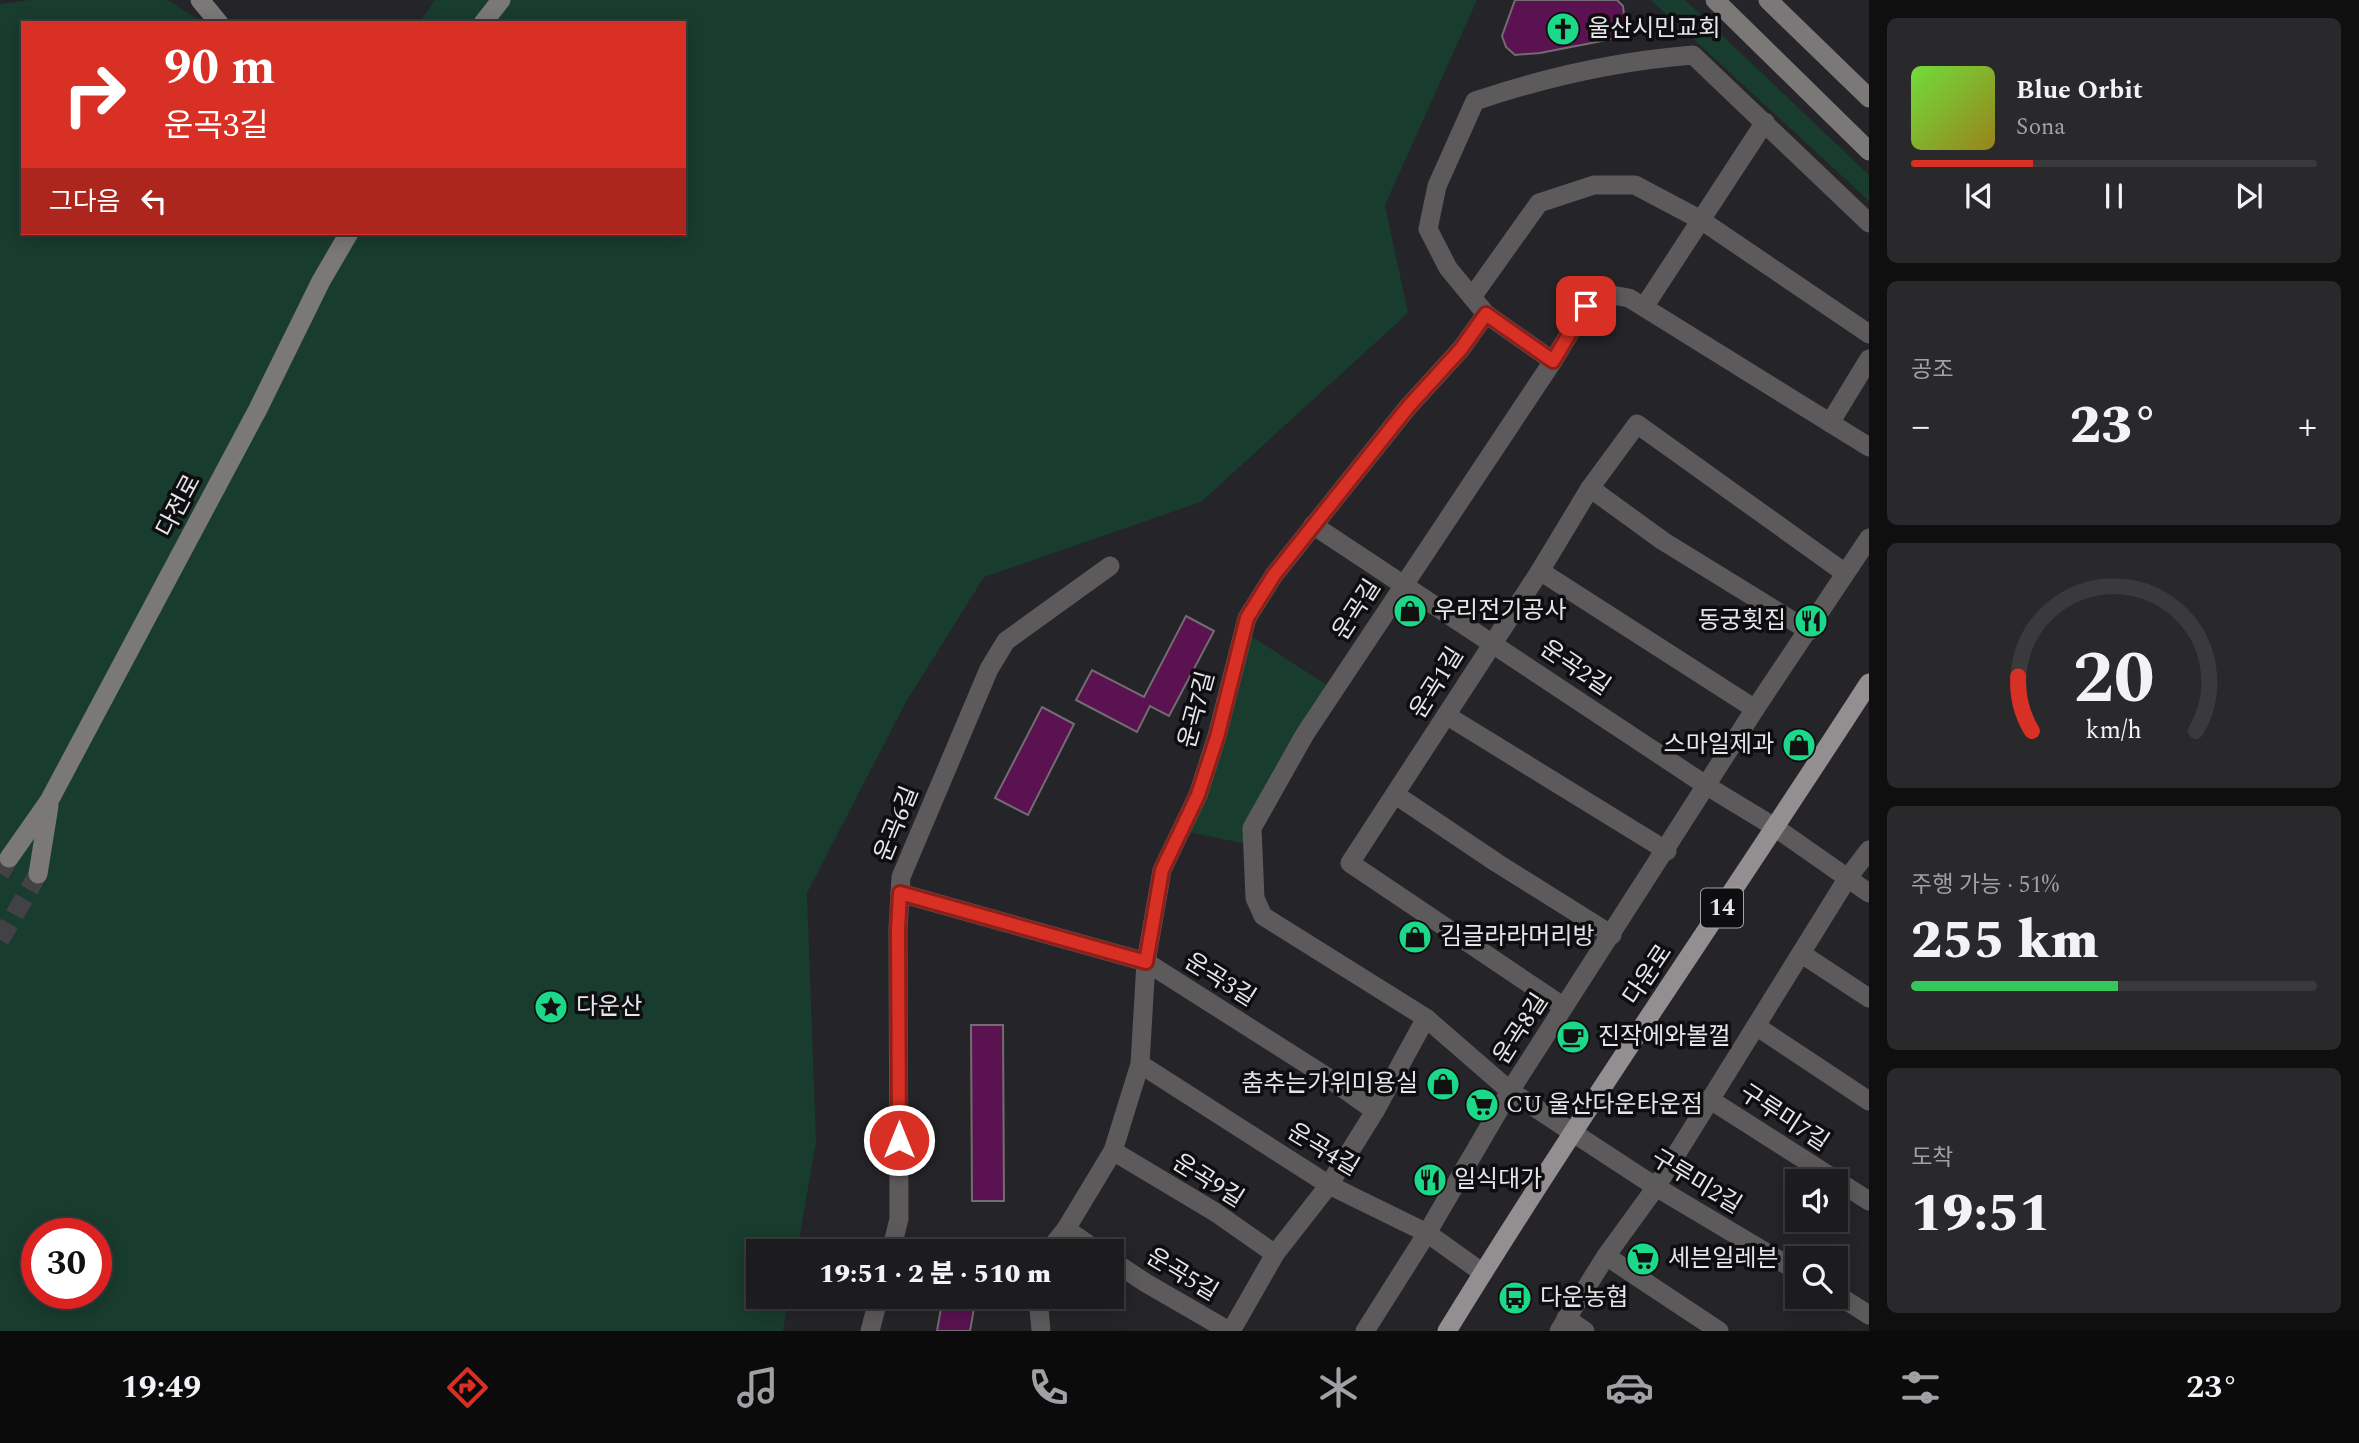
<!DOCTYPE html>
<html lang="ko">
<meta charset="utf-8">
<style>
:root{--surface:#1c1b1e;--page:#29282b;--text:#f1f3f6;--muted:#a0a1a4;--line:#3a393c;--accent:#d93025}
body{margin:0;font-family:Spectral,"Noto Sans KR",serif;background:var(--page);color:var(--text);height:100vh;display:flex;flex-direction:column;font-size:26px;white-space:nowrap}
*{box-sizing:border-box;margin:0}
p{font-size:23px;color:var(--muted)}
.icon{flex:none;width:38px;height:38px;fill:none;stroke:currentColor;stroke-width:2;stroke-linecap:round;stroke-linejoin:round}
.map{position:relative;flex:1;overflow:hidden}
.panel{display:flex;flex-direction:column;gap:18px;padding:18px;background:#0f0f10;width:490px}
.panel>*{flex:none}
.guide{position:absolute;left:21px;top:21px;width:665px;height:214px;border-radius:0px;box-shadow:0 4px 18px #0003,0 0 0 2px var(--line);background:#d93025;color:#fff;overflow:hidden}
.tools{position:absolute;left:1785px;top:1169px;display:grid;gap:14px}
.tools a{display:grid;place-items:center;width:63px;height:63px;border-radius:0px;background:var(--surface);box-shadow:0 4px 18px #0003,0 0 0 2px var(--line);font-size:35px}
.speed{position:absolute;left:21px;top:1218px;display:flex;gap:14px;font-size:35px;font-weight:700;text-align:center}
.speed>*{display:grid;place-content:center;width:91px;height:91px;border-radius:50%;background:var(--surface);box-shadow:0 4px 18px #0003,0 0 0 2px var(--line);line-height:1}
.speed .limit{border:10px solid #d22;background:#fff;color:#111}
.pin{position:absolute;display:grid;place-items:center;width:60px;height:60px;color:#fff;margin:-30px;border-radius:14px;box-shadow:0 4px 10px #0006}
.me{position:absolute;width:77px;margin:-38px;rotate:0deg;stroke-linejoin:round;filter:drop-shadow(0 0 5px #0008)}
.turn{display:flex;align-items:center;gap:24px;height:147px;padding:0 28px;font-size:32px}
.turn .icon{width:91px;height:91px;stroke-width:2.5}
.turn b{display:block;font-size:49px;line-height:60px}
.then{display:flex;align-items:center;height:66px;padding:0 28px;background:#0003;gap:14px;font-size:26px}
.big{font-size:52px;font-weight:800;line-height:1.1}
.panel .tile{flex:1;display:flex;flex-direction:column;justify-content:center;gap:10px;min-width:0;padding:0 24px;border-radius:10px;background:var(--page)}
.panel .dial{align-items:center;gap:0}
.dial svg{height:182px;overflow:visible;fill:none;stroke:var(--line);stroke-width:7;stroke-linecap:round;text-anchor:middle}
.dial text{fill:var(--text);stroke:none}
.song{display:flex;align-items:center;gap:21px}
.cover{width:84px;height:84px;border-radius:10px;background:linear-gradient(135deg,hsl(100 70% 55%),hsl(50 70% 35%))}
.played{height:7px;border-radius:4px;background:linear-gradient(90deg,var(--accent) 30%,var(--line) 30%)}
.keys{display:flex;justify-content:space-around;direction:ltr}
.heat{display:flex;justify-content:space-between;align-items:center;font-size:38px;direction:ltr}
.charge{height:10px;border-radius:5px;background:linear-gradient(90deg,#34c759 51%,var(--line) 0)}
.trip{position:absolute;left:746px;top:1239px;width:378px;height:70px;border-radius:0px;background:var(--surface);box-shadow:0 4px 18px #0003,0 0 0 2px var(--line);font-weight:800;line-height:70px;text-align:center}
.tab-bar{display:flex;height:112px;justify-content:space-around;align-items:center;background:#0b0b0c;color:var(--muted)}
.tab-bar .icon{width:49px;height:49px}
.tab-bar .current{color:var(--accent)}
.tab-bar b{font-size:32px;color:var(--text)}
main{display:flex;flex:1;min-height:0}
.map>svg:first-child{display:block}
.green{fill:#183c2d;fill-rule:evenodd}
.building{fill:#5a1250;stroke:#716d70;stroke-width:2}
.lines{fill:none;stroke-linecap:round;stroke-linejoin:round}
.secondary-tunnel{stroke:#424145;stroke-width:19;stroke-dasharray:19 10;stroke-linecap:butt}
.minor{stroke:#5c5a5a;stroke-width:19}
.secondary{stroke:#7b7878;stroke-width:19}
.primary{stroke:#938f90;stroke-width:19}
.route-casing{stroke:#8d1f18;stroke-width:18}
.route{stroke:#d93025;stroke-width:12}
.labels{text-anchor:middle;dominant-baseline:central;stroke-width:7;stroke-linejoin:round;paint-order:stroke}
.shield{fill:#0e0d0f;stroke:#a5a4a7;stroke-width:2}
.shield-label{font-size:23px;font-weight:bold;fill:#e6e5e8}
.poi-label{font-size:24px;fill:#e6e5e8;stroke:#0e0d0f;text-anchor:start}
.street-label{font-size:24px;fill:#e6e5e8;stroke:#0e0d0f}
</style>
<main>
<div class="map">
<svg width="1869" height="1331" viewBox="0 0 1869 1331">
<rect width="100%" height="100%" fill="#252428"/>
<g class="green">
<path d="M29,0H167L205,23H23V233H684V23H419L435,0H1477L1385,205L1408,313L1201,502L984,577L906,702L807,893L816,1142L797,1251H758V1297H789L783,1331H0V4ZM37,1234H96V1293H37Z"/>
<path d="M1651,0H1685L1869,175V201Z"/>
<path d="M1248,634L1330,687L1246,844L1184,831Z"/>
</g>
<g class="building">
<path d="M1515,0H1617L1623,6L1625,23L1619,36L1607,40L1540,53L1515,55L1506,47L1502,36Z"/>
<path d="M1186,616L1214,631L1169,716L1150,706L1137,732L1076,700L1092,670L1144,697Z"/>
<path d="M1042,707L1074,724L1028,815L995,798Z"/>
<path d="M971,1025H1003L1004,1201H972Z"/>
<path d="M943,1297H976L970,1331H937Z"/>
</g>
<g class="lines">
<g class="secondary-tunnel">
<path d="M0,874L9,858"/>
<path d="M0,940L38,874"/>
</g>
<g class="minor">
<path d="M1472,297L1539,203L1594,185H1635L1701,220L1869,334"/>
<path d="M1644,307L1765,122"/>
<path d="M1486,314L1448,268L1428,229L1437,186L1475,101C1546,77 1618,61 1693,55L1869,223"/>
<path d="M1830,423L1869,359"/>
<path d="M1590,488L1663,541L1809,631"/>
<path d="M1313,525L1707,786L1776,828L1869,893"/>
<path d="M1540,571L1755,709"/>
<path d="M1446,715L1667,851"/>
<path d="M1396,795L1497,863L1612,935"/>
<path d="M900,893L1146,962L1324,1075L1375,1111"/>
<path d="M1802,954L1869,998"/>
<path d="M1564,1007L1350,863L1540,571L1590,488L1637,424L1845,573"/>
<path d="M1756,1026L1869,1101"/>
<path d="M1140,1064L1329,1185L1427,1233L1483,1273"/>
<path d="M1709,1099L1869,1201"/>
<path d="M1113,1151L1215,1212L1275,1254"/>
<path d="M1066,1229L1098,1251"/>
<path d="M891,1251L899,1219L898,929L901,877L989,669L1006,641L1110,566"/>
<path d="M1048,1251L1066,1229L1113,1151L1140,1064L1146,962L1162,870L1198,795L1217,736L1247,618L1274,575L1408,407L1461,349L1486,314L1553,361"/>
<path d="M1606,1256L1719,1331"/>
<path d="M1111,1260L1146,1283L1229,1331"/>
<path d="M1797,1271L1656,1187L1572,1132L1510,1091L1426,1018L1263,916L1255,898L1252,828L1305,734L1553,361L1586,306L1606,294L1629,298L1869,447"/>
<path d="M1836,1294L1869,1315"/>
<path d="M1038,1297L1041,1331"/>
<path d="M1566,1318L1585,1331"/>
<path d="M870,1331L879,1297"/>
<path d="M1231,1331L1275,1254L1329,1185L1375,1111L1426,1018"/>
<path d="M1365,1331L1427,1233L1510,1091L1755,709L1869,538"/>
<path d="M1559,1331L1606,1256L1656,1187L1847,879L1869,850"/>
</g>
<g class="secondary">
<path d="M200,0L219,23"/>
<path d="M1715,0L1869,151"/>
<path d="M1768,0L1869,98"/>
<path d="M483,23L501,0"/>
<path d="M9,858L49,801L258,409L321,281L349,233"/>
<path d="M38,874L49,806"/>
</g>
<path class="primary" d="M1447,1331C1582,1111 1729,900 1869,683"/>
</g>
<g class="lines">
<defs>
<path id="route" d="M899,1140L898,929L900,893L1146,962L1162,870L1198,795L1217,737L1247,618L1274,575L1408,407L1461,349L1486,314L1553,361L1586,306"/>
</defs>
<use href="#route" class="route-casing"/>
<use href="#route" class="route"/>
</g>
<defs>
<symbol id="church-disc" viewBox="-11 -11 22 22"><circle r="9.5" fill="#1bd988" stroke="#0e0d0f"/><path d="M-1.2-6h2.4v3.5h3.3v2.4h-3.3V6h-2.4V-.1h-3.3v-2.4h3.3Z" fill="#111"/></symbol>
<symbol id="shop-disc" viewBox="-11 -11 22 22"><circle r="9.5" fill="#1bd988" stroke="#0e0d0f"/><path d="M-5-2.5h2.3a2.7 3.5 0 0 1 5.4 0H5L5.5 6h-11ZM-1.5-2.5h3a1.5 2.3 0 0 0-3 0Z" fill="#111"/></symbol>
<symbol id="restaurant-disc" viewBox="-11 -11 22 22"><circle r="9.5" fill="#1bd988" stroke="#0e0d0f"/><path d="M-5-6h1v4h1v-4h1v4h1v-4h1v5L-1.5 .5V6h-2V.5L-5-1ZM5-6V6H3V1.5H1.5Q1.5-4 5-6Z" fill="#111"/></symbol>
<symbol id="sight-disc" viewBox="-11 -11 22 22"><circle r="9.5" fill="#1bd988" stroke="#0e0d0f"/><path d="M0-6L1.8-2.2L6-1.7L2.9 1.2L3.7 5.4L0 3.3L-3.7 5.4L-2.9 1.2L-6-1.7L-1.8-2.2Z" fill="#111"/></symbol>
<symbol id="cafe-disc" viewBox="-11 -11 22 22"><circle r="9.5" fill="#1bd988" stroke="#0e0d0f"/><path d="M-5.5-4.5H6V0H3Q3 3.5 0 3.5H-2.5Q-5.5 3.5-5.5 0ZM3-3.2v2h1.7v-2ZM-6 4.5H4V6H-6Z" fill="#111"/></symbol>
<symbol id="supermarket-disc" viewBox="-11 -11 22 22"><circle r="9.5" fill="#1bd988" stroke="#0e0d0f"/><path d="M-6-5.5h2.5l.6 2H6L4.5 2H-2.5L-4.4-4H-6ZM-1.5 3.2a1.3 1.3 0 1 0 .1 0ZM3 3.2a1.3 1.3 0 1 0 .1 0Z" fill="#111"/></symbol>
<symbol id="bus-disc" viewBox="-11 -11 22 22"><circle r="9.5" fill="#1bd988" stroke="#0e0d0f"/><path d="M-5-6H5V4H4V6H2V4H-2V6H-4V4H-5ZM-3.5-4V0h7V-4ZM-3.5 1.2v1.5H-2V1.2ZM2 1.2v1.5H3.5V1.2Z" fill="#111"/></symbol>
</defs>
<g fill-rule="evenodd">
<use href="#church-disc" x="1544" y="10" width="38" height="38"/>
<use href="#shop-disc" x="1391" y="592" width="38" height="38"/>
<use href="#restaurant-disc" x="1792" y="602" width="38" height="38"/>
<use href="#shop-disc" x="1780" y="726" width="38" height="38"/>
<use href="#shop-disc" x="1396" y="918" width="38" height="38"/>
<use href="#sight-disc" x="532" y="988" width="38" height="38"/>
<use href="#cafe-disc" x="1554" y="1018" width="38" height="38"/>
<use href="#shop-disc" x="1424" y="1065" width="38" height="38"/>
<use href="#supermarket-disc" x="1463" y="1086" width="38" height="38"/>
<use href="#restaurant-disc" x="1411" y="1161" width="38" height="38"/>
<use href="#supermarket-disc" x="1624" y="1240" width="38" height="38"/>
<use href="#bus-disc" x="1496" y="1279" width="38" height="38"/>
</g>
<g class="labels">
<rect class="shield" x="1701" y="888.5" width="42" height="39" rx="5"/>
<g class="shield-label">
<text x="1722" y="908">14</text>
</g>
<g class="poi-label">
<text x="1588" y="29">울산시민교회</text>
<text x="1434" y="611">우리전기공사</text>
<text x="1786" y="621" text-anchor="end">동궁횟집</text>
<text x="1774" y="745" text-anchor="end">스마일제과</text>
<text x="1440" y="937">김글라라머리방</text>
<text x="576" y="1007">다운산</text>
<text x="1598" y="1037">진작에와볼껄</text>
<text x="1418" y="1084" text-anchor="end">춤추는가위미용실</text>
<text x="1506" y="1105">CU 울산다운타운점</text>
<text x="1454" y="1180">일식대가</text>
<text x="1668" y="1259">세븐일레븐</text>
<text x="1540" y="1298">다운농협</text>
</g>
<g class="street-label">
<text transform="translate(179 506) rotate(-62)">다전로</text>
<text transform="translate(1357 610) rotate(-57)">운곡길</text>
<text transform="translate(1575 668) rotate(34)">운곡2길</text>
<text transform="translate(1437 683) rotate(-58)">운곡1길</text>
<text transform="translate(1197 710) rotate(-75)">운곡7길</text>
<text transform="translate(897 824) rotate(-68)">운곡6길</text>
<text transform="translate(1648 975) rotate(-56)">다운로</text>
<text transform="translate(1220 980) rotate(32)">운곡3길</text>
<text transform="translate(1521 1029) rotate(-57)">운곡8길</text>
<text transform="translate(1784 1118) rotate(33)">구루미7길</text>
<text transform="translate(1323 1150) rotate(31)">운곡4길</text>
<text transform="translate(1208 1181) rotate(32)">운곡9길</text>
<text transform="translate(1696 1182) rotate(31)">구루미2길</text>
<text transform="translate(1182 1275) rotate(31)">운곡5길</text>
</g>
</g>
</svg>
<div class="tools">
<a><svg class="icon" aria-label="sound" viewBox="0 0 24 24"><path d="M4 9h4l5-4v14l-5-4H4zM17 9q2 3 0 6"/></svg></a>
<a><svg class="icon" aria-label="search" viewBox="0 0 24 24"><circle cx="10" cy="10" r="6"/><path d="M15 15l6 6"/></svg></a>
</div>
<div class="speed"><div class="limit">30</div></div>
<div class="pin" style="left:1586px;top:306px;background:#d93025"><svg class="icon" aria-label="arrive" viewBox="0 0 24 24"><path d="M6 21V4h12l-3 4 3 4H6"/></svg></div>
<svg class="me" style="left:899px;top:1140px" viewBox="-20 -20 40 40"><circle r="17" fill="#d93025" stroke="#fff" stroke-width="3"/><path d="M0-11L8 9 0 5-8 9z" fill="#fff"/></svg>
<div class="trip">19:51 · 2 분 · 510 m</div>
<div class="guide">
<div class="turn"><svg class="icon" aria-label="right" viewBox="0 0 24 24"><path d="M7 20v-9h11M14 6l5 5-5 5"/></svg><div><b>90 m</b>운곡3길</div></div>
<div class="then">그다음<svg class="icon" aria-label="left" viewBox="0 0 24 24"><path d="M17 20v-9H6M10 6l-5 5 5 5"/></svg></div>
</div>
</div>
<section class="panel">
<div class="tile">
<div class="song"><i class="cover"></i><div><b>Blue Orbit</b><p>Sona</p></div></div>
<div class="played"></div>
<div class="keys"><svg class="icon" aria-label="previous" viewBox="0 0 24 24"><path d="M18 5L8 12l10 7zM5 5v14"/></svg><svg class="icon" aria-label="pause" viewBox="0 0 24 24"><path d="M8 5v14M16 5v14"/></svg><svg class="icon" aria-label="next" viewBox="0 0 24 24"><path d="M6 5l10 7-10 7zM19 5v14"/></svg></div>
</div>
<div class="tile"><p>공조</p>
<div class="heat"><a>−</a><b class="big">23°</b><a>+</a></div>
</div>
<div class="tile dial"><svg viewBox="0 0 100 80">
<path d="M14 69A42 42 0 1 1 86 69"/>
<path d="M14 69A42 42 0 0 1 8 45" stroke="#d93025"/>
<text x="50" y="56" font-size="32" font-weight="700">20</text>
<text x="50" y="72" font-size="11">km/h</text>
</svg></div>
<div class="tile"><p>주행 가능 · 51%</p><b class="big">255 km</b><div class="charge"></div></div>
<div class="tile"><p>도착</p><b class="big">19:51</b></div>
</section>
</main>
<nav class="tab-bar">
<b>19:49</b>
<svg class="icon current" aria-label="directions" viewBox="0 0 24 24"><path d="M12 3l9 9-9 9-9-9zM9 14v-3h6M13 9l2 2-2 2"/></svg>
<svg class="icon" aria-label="music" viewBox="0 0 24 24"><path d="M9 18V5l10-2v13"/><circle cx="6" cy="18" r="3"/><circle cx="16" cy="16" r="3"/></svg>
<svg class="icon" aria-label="phone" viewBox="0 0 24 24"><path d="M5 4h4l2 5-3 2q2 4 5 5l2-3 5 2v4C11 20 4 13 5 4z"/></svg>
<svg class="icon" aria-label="climate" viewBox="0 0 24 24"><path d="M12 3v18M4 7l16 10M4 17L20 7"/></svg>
<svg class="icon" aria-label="car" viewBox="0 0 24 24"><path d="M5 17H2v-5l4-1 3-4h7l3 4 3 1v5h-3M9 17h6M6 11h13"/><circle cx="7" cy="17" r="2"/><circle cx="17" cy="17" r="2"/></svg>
<svg class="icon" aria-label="filters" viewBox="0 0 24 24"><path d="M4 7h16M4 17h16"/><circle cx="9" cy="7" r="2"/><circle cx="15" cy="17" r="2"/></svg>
<b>23°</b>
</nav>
